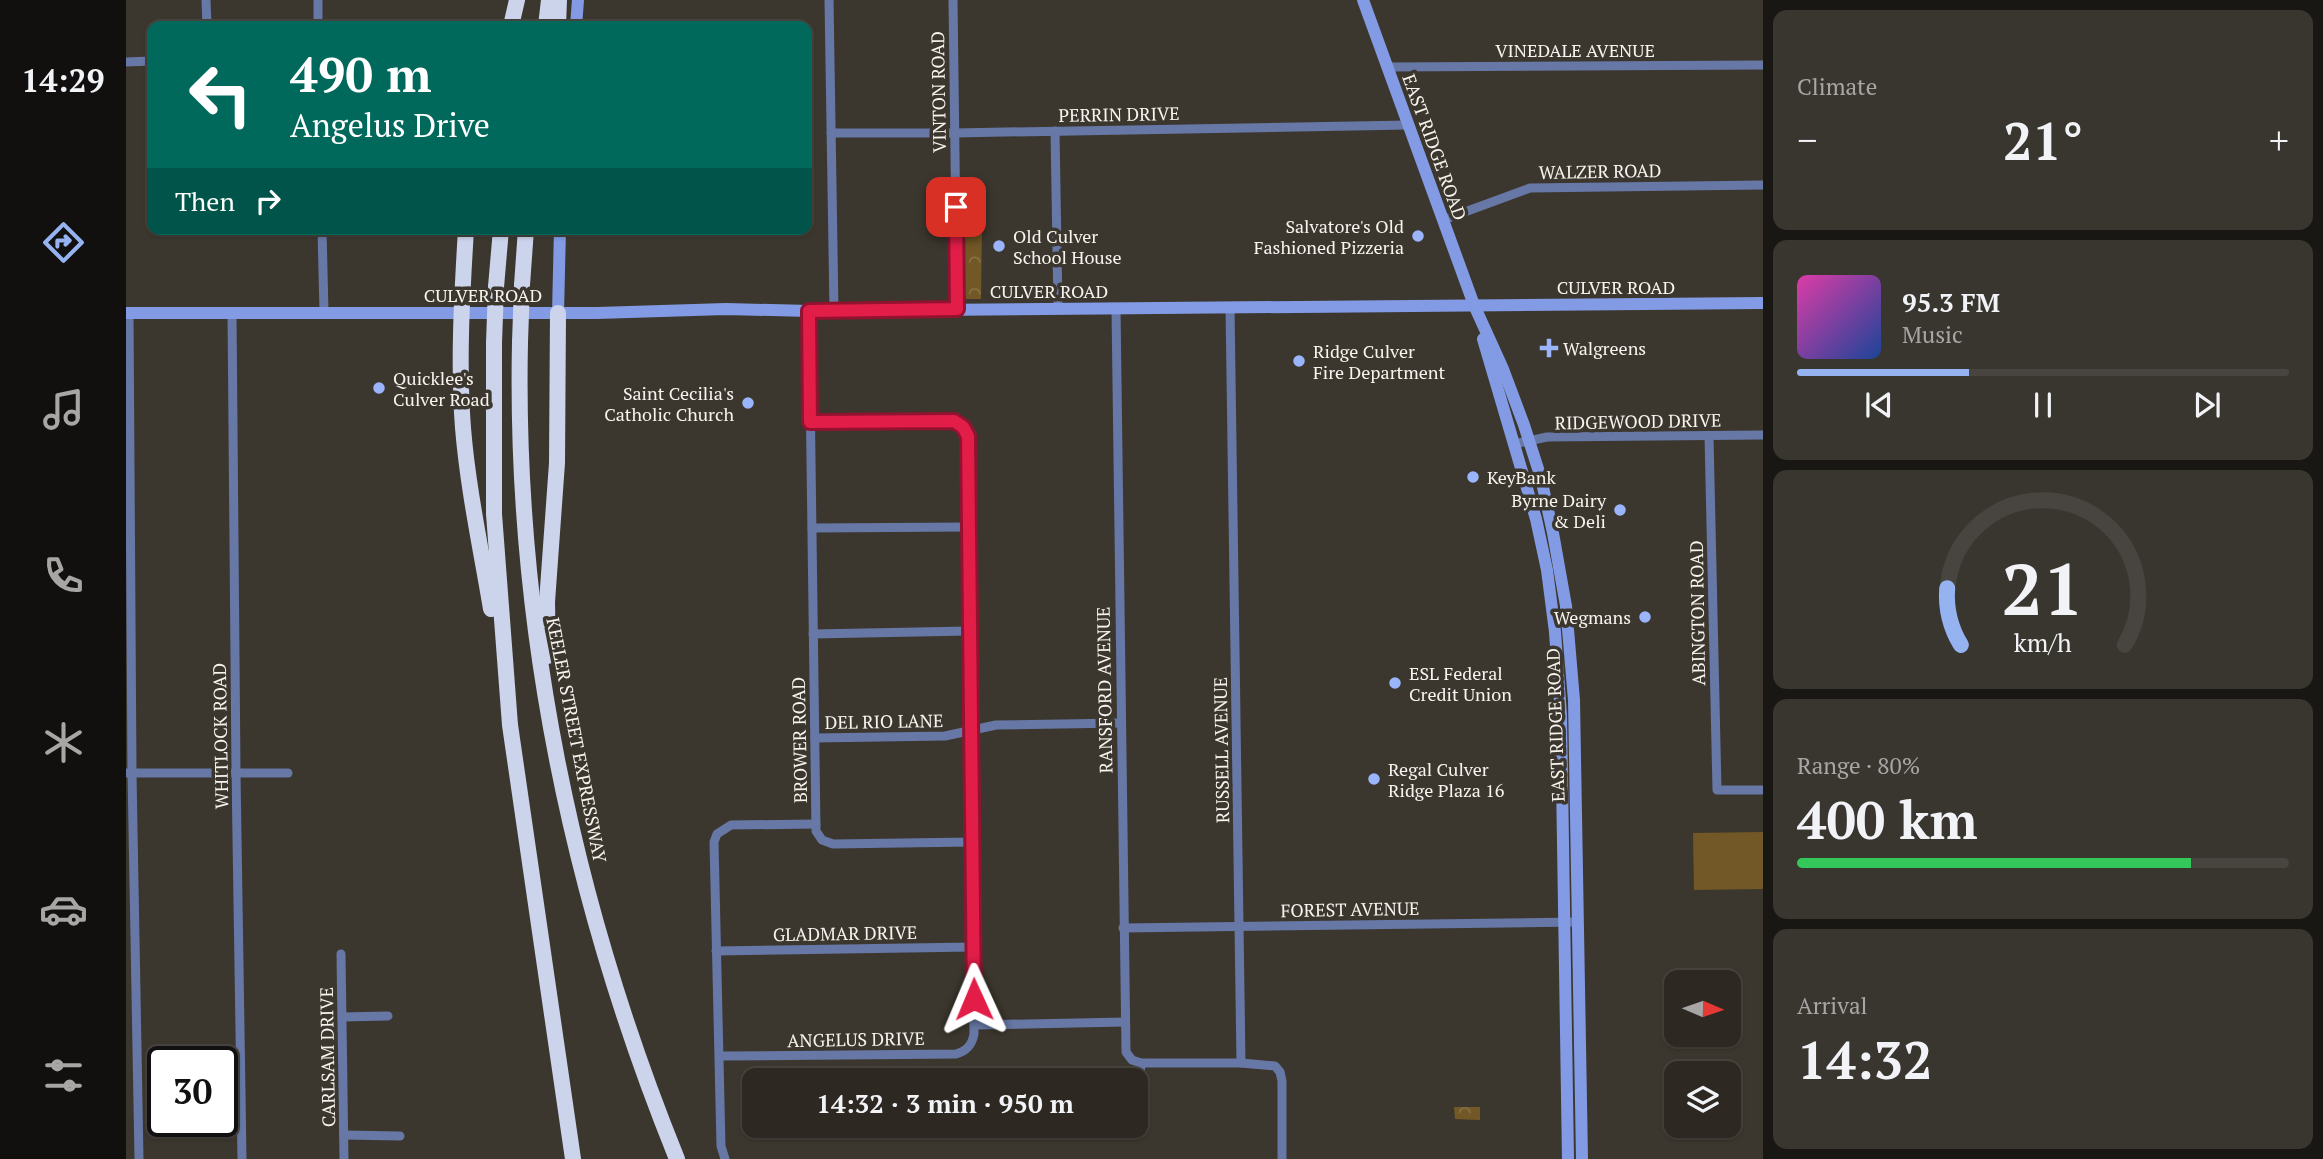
<!DOCTYPE html>
<meta charset="utf-8">
<style>
:root{--surface:#2d2922;--page:#39352f;--text:#f1f3f6;--muted:#a7a6a5;--line:#484540;--accent:#95b2f1}
body{margin:0;font-family:"PT Serif",serif;background:var(--page);color:var(--text);height:100vh;display:flex;flex-direction:column;font-size:26px;white-space:nowrap}
*{box-sizing:border-box;margin:0}
p{font-size:23px;color:var(--muted)}
.icon{flex:none;width:38px;height:38px;fill:none;stroke:currentColor;stroke-width:2;stroke-linecap:round;stroke-linejoin:round}
.map{position:relative;flex:1;overflow:hidden}
.drawer{display:flex;flex-direction:column;gap:10px;padding:10px;background:#191713;width:560px}
.drawer>*{flex:none}
.hud{position:absolute;left:21px;top:21px;width:665px;height:214px;border-radius:14px;box-shadow:0 2px 5px #0004,0 0 0 2px var(--line);background:#00695c;color:#fff;overflow:hidden}
.needle{width:46px;rotate:92deg}
.fabs{position:absolute;left:1538px;top:970px;display:grid;gap:14px}
.fabs a{display:grid;place-items:center;width:77px;height:77px;border-radius:14px;background:var(--surface);box-shadow:0 2px 5px #0004,0 0 0 2px var(--line);font-size:35px}
.speed{position:absolute;left:21px;top:1046px;display:flex;gap:14px;font-size:35px;font-weight:700;text-align:center}
.speed>*{display:grid;place-content:center;width:91px;height:91px;border-radius:50%;background:var(--surface);box-shadow:0 2px 5px #0004,0 0 0 2px var(--line);line-height:1}
.speed .limit{border:4px solid #111;border-radius:10px;background:#fff;color:#111}
.pin{position:absolute;display:grid;place-items:center;width:60px;height:60px;color:#fff;margin:-30px;border-radius:14px;box-shadow:0 4px 10px #0006}
.me{position:absolute;width:77px;margin:-38px;rotate:359deg;stroke-linejoin:round;filter:drop-shadow(0 0 5px #0008)}
.turn{display:flex;align-items:center;gap:24px;height:147px;padding:0 28px;font-size:32px}
.turn .icon{width:91px;height:91px;stroke-width:2.5}
.turn b{display:block;font-size:49px;line-height:60px}
.then{display:flex;align-items:center;height:66px;padding:0 28px;background:#0003;gap:14px;font-size:26px}
.big{font-size:52px;font-weight:700;line-height:1.1}
.drawer .tile{flex:1;display:flex;flex-direction:column;justify-content:center;gap:10px;min-width:0;padding:0 24px;border-radius:14px;background:var(--page)}
.drawer .dial{align-items:center;gap:0}
.dial svg{height:182px;overflow:visible;fill:none;stroke:var(--line);stroke-width:7;stroke-linecap:round;text-anchor:middle}
.dial text{fill:var(--text);stroke:none}
.song{display:flex;align-items:center;gap:21px}
.cover{width:84px;height:84px;border-radius:10px;background:linear-gradient(135deg,hsl(320 70% 55%),hsl(220 70% 35%))}
.played{height:7px;border-radius:4px;background:linear-gradient(90deg,var(--accent) 35%,var(--line) 35%)}
.keys{display:flex;justify-content:space-around;direction:ltr}
.heat{display:flex;justify-content:space-between;align-items:center;font-size:38px;direction:ltr}
.charge{height:10px;border-radius:5px;background:linear-gradient(90deg,#34c759 80%,var(--line) 0)}
.trip{position:absolute;left:616px;top:1068px;width:406px;height:70px;border-radius:14px;background:var(--surface);box-shadow:0 2px 5px #0004,0 0 0 2px var(--line);font-weight:700;line-height:70px;text-align:center}
main{display:flex;flex:1;min-height:0}
.menu{display:flex;flex-direction:column;width:126px;justify-content:space-around;align-items:center;background:#12100e;color:var(--muted)}
.menu .icon{width:49px;height:49px}
.menu .active{color:var(--accent)}
.menu b{font-size:32px;color:var(--text)}
.map>svg:first-child{display:block}
.green{fill:#725826}
.park{fill:url(#park-crowns)}
.lines{fill:none;stroke-linecap:round;stroke-linejoin:round}
.minor{stroke:#6778a6;stroke-width:9}
.secondary{stroke:#829be4;stroke-width:12}
.motorway{stroke:#cbd4eb;stroke-width:16}
.motorway-bridge{stroke:#cbd4eb;stroke-width:16}
.route-casing{stroke:#92132f;stroke-width:18}
.route{stroke:#e11d48;stroke-width:12}
.poi-dot{fill:#9bb5fd;stroke:#3c372e;stroke-width:2.5}
.labels{text-anchor:middle;dominant-baseline:central;stroke-width:7;stroke-linejoin:round;paint-order:stroke}
.street-label{font-size:18px;fill:#f7f4ef;stroke:#3c372e}
.poi-label{font-size:18px;fill:#f7f4ef;stroke:#3c372e;text-anchor:start}
</style>
<main>
<nav class="menu">
<b>14:29</b>
<svg class="icon active" aria-label="directions" viewBox="0 0 24 24"><path d="M12 3l9 9-9 9-9-9zM9 14v-3h6M13 9l2 2-2 2"/></svg>
<svg class="icon" aria-label="music" viewBox="0 0 24 24"><path d="M9 18V5l10-2v13"/><circle cx="6" cy="18" r="3"/><circle cx="16" cy="16" r="3"/></svg>
<svg class="icon" aria-label="phone" viewBox="0 0 24 24"><path d="M5 4h4l2 5-3 2q2 4 5 5l2-3 5 2v4C11 20 4 13 5 4z"/></svg>
<svg class="icon" aria-label="climate" viewBox="0 0 24 24"><path d="M12 3v18M4 7l16 10M4 17L20 7"/></svg>
<svg class="icon" aria-label="car" viewBox="0 0 24 24"><path d="M5 17H2v-5l4-1 3-4h7l3 4 3 1v5h-3M9 17h6M6 11h13"/><circle cx="7" cy="17" r="2"/><circle cx="17" cy="17" r="2"/></svg>
<svg class="icon" aria-label="filters" viewBox="0 0 24 24"><path d="M4 7h16M4 17h16"/><circle cx="9" cy="7" r="2"/><circle cx="15" cy="17" r="2"/></svg>
</nav>
<div class="map">
<svg width="1637" height="1159" viewBox="0 0 1637 1159">
<defs>
<pattern id="park-crowns" width="20" height="18" patternUnits="userSpaceOnUse" patternTransform="scale(1.75)"><rect width="20" height="18" fill="#725826"/><path d="M2 6a3 3 0 1 1 6 0M12 15a3 3 0 1 1 6 0" fill="none" stroke="#877146"/></pattern>
</defs>
<rect width="100%" height="100%" fill="#3c372e"/>
<path class="green" d="M1637,832V889L1568,890L1567,833Z"/>
<g class="park">
<path d="M838,221H856L855,299H837Z"/>
<path d="M1328,1107H1354V1120L1329,1119Z"/>
</g>
<g class="lines">
<g class="minor">
<path d="M80,0L81,26"/>
<path d="M192,0V26"/>
<path d="M703,0L708,311"/>
<path d="M827,0L831,309"/>
<path d="M0,62L25,61"/>
<path d="M1262,67L1637,65"/>
<path d="M929,131L932,308"/>
<path d="M705,133H828L1283,125"/>
<path d="M1317,220L1404,188L1637,185"/>
<path d="M196,229L198,312"/>
<path d="M1104,307L1115,1063"/>
<path d="M990,308L1000,1052L1006,1060L1015,1063H1115L1149,1066L1154,1072L1156,1081V1159"/>
<path d="M683,311L690,831L696,840L707,844L846,842"/>
<path d="M106,312L110,773L116,1159"/>
<path d="M3,313L6,773L13,1159"/>
<path d="M1583,436L1591,790H1637"/>
<path d="M1388,444L1421,437L1637,435"/>
<path d="M686,528L842,527"/>
<path d="M687,634L843,631"/>
<path d="M689,738L819,736L870,725L994,723"/>
<path d="M0,773H162"/>
<path d="M997,928L1451,922"/>
<path d="M590,951L847,947"/>
<path d="M215,954L218,1159"/>
<path d="M216,1017L262,1016"/>
<path d="M848,1025L999,1022"/>
<path d="M594,1056L830,1054C841,1051 846,1045 848,1034L842,436L837,427L828,421L684,422"/>
<path d="M1012,1104L1015,1063"/>
<path d="M218,1135L274,1136"/>
<path d="M599,1159L595,1146L588,842L591,834L605,825L690,824"/>
</g>
<g class="secondary">
<path d="M1237,0L1348,305L1377,369L1398,425L1415,478L1427,533L1440,606L1448,700L1456,1159"/>
<path d="M450,26L452,0"/>
<path d="M0,313H471L600,309L683,311L1637,303"/>
<path d="M432,313L434,229"/>
<path d="M1357,339L1410,519L1421,570L1429,632L1435,716L1442,1159"/>
</g>
<g class="motorway">
<path d="M385,26L391,0"/>
<path d="M420,26L423,0"/>
<path d="M432,26L433,0"/>
<path d="M340,229C336,295 332,363 337,428C342,489 355,549 365,609"/>
<path d="M396,285L400,229"/>
<path d="M370,287L375,229"/>
<path d="M394,342C388,623 446,900 551,1159"/>
<path d="M368,343V514L384,725L447,1159"/>
<path d="M422,656L421,602L431,463L432,313"/>
</g>
<g class="motorway-bridge">
<path d="M394,342L396,285"/>
<path d="M368,343L370,287"/>
</g>
</g>
<g class="lines">
<defs>
<path id="route" d="M830,207L831,309L683,311L684,422L828,421L837,427L842,436L848,999"/>
</defs>
<use href="#route" class="route-casing"/>
<use href="#route" class="route"/>
</g>
<g class="poi-dot">
<circle cx="1292" cy="236" r="7"/>
<circle cx="873" cy="246" r="7"/>
<path d="M1419.5 337.5h7v7h7v7h-7v7h-7v-7h-7v-7h7z"/>
<circle cx="1173" cy="361" r="7"/>
<circle cx="253" cy="388" r="7"/>
<circle cx="622" cy="403" r="7"/>
<circle cx="1347" cy="477" r="7"/>
<circle cx="1494" cy="510" r="7"/>
<circle cx="1519" cy="617" r="7"/>
<circle cx="1269" cy="683" r="7"/>
<circle cx="1248" cy="779" r="7"/>
</g>
<g class="labels">
<g class="street-label">
<text x="1449" y="50">VINEDALE AVENUE</text>
<text transform="translate(812 92) rotate(-91)">VINTON ROAD</text>
<text transform="translate(993 114) rotate(-1)">PERRIN DRIVE</text>
<text transform="translate(1309 147) rotate(70)">EAST RIDGE ROAD</text>
<text transform="translate(1474 171) rotate(-1)">WALZER ROAD</text>
<text x="1490" y="287">CULVER ROAD</text>
<text x="923" y="291">CULVER ROAD</text>
<text x="357" y="295">CULVER ROAD</text>
<text transform="translate(1512 421) rotate(-1)">RIDGEWOOD DRIVE</text>
<text transform="translate(1571 613) rotate(-91)">ABINGTON ROAD</text>
<text transform="translate(978 690) rotate(-91)">RANSFORD AVENUE</text>
<text transform="translate(758 721) rotate(-1)">DEL RIO LANE</text>
<text transform="translate(1429 725) rotate(-92)">EAST RIDGE ROAD</text>
<text transform="translate(94 736) rotate(-91)">WHITLOCK ROAD</text>
<text transform="translate(451 740) rotate(79)">KEELER STREET EXPRESSWAY</text>
<text transform="translate(673 740) rotate(-91)">BROWER ROAD</text>
<text transform="translate(1095 750) rotate(-91)">RUSSELL AVENUE</text>
<text transform="translate(1224 909) rotate(-1)">FOREST AVENUE</text>
<text transform="translate(719 933) rotate(-1)">GLADMAR DRIVE</text>
<text transform="translate(730 1039) rotate(-1)">ANGELUS DRIVE</text>
<text transform="translate(201 1057) rotate(-91)">CARLSAM DRIVE</text>
</g>
<g class="poi-label">
<text x="1278" y="226" text-anchor="end">Salvatore's Old<tspan x="1278" dy="21">Fashioned Pizzeria</tspan></text>
<text x="887" y="236">Old Culver<tspan x="887" dy="21">School House</tspan></text>
<text x="1437" y="348">Walgreens</text>
<text x="1187" y="351">Ridge Culver<tspan x="1187" dy="21">Fire Department</tspan></text>
<text x="267" y="378">Quicklee's<tspan x="267" dy="21">Culver Road</tspan></text>
<text x="608" y="393" text-anchor="end">Saint Cecilia's<tspan x="608" dy="21">Catholic Church</tspan></text>
<text x="1361" y="477">KeyBank</text>
<text x="1480" y="500" text-anchor="end">Byrne Dairy<tspan x="1480" dy="21">&amp; Deli</tspan></text>
<text x="1505" y="617" text-anchor="end">Wegmans</text>
<text x="1283" y="673">ESL Federal<tspan x="1283" dy="21">Credit Union</tspan></text>
<text x="1262" y="769">Regal Culver<tspan x="1262" dy="21">Ridge Plaza 16</tspan></text>
</g>
</g>
</svg>
<div class="fabs">
<a><svg class="needle" viewBox="-14 -14 28 28"><path d="M0-13l5 13h-10z" fill="#e53935"/><path d="M0 13l5-13h-10z" fill="#a7a6a5"/></svg></a>
<a><svg class="icon" aria-label="layers" viewBox="0 0 24 24"><path d="M12 4l9 5-9 5-9-5zM3 14l9 5 9-5"/></svg></a>
</div>
<div class="speed"><div class="limit">30</div></div>
<div class="pin" style="left:830px;top:207px;background:#d93025"><svg class="icon" aria-label="arrive" viewBox="0 0 24 24"><path d="M6 21V4h12l-3 4 3 4H6"/></svg></div>
<svg class="me" style="left:848px;top:999px" viewBox="-20 -20 40 40"><path d="M0-17L14 15 0 8-14 15z" fill="#e11d48" stroke="#fff" stroke-width="4"/></svg>
<div class="trip">14:32 · 3 min · 950 m</div>
<div class="hud">
<div class="turn"><svg class="icon" aria-label="left" viewBox="0 0 24 24"><path d="M17 20v-9H6M10 6l-5 5 5 5"/></svg><div><b>490 m</b>Angelus Drive</div></div>
<div class="then">Then<svg class="icon" aria-label="right" viewBox="0 0 24 24"><path d="M7 20v-9h11M14 6l5 5-5 5"/></svg></div>
</div>
</div>
<section class="drawer">
<div class="tile"><p>Climate</p>
<div class="heat"><a>−</a><b class="big">21°</b><a>+</a></div>
</div>
<div class="tile">
<div class="song"><i class="cover"></i><div><b>95.3 FM</b><p>Music</p></div></div>
<div class="played"></div>
<div class="keys"><svg class="icon" aria-label="previous" viewBox="0 0 24 24"><path d="M18 5L8 12l10 7zM5 5v14"/></svg><svg class="icon" aria-label="pause" viewBox="0 0 24 24"><path d="M8 5v14M16 5v14"/></svg><svg class="icon" aria-label="next" viewBox="0 0 24 24"><path d="M6 5l10 7-10 7zM19 5v14"/></svg></div>
</div>
<div class="tile dial"><svg viewBox="0 0 100 80">
<path d="M14 69A42 42 0 1 1 86 69"/>
<path d="M14 69A42 42 0 0 1 8 44" stroke="#95b2f1"/>
<text x="50" y="56" font-size="32" font-weight="700">21</text>
<text x="50" y="72" font-size="11">km/h</text>
</svg></div>
<div class="tile"><p>Range · 80%</p><b class="big">400 km</b><div class="charge"></div></div>
<div class="tile"><p>Arrival</p><b class="big">14:32</b></div>
</section>
</main>
